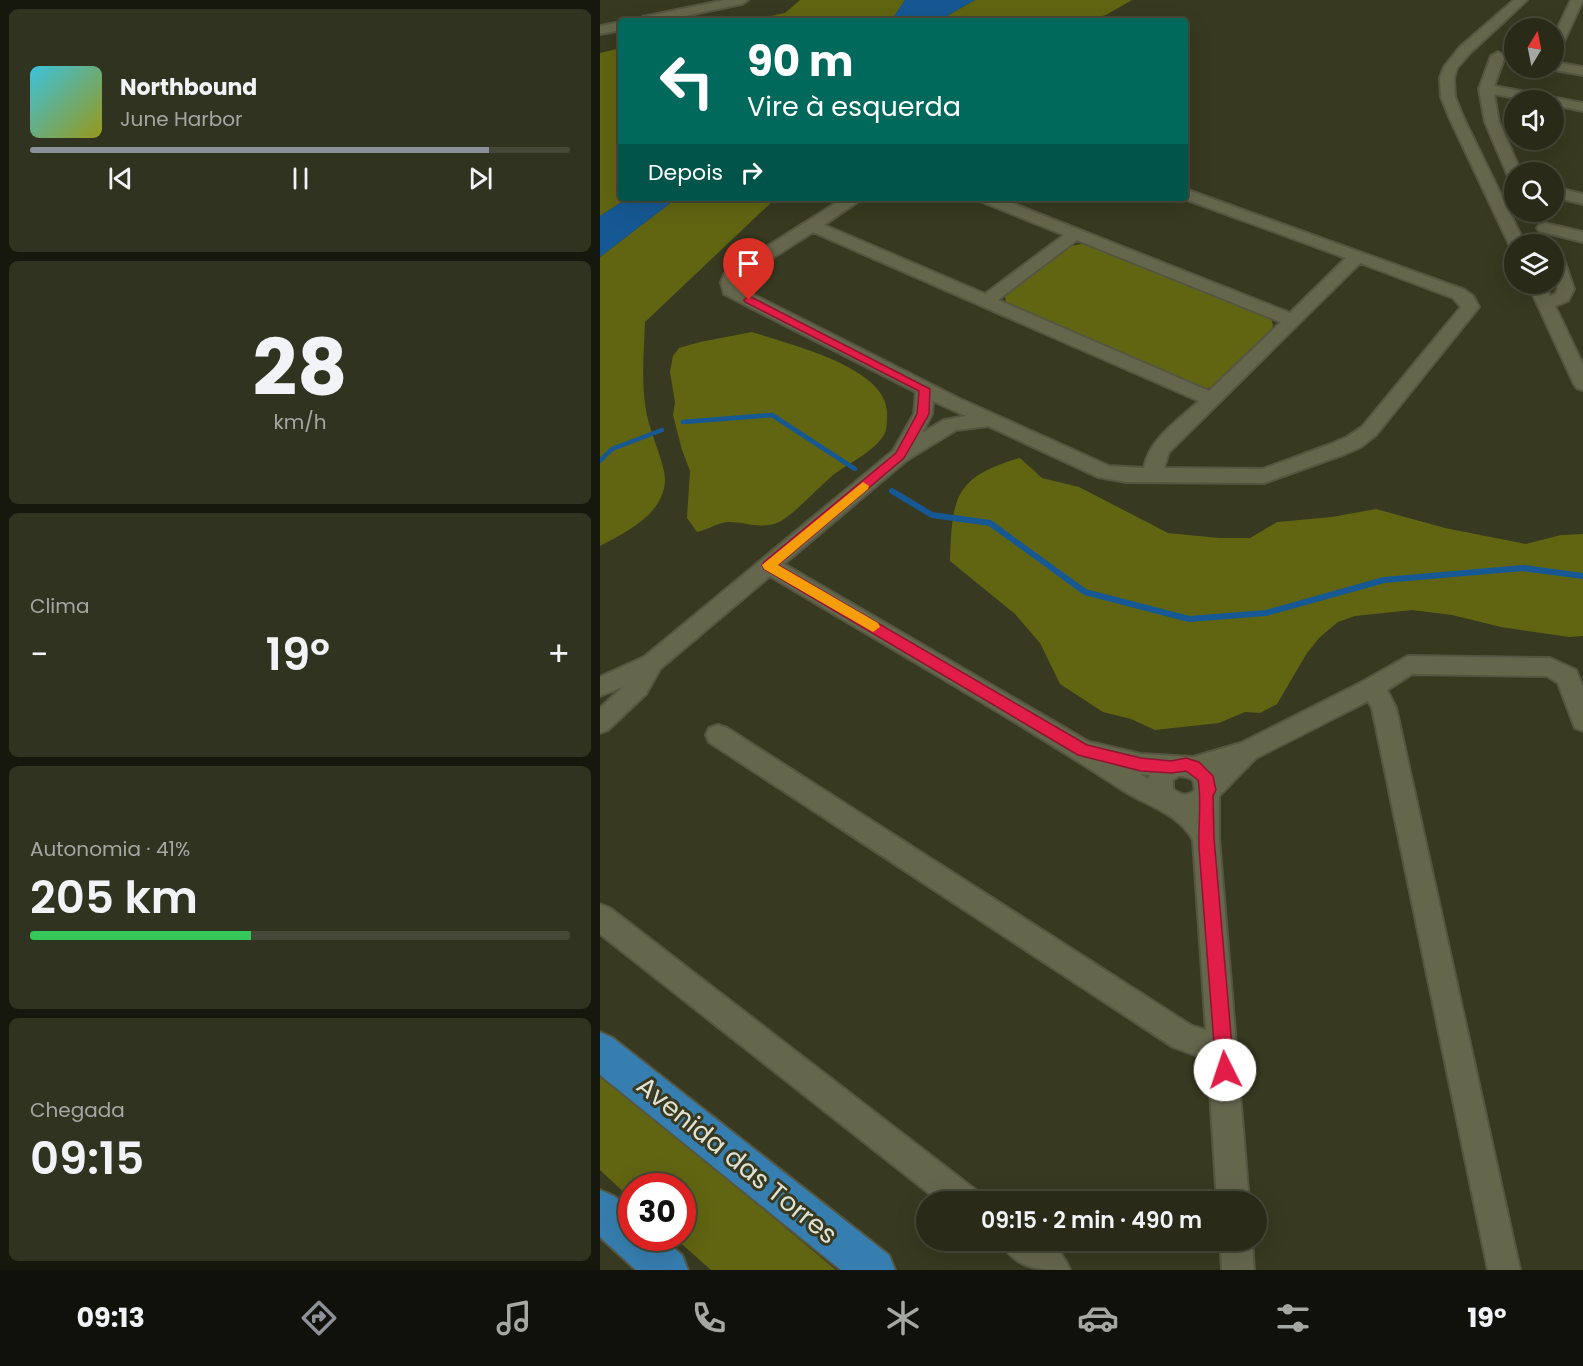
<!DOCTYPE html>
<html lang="pt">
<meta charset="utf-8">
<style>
:root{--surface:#292b18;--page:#313321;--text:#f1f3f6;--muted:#a5a7a2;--line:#454737;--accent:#8c9099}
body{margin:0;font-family:Poppins,sans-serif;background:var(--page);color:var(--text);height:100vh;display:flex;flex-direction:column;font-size:22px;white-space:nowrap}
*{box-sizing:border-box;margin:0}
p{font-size:20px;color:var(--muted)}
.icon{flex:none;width:33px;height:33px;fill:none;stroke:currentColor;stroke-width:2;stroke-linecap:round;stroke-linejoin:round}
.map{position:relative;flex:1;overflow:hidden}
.details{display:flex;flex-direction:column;gap:9px;padding:9px;background:#17180d;width:600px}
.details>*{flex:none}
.hud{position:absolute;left:18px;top:18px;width:570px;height:183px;border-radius:6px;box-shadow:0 6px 24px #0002,0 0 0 2px var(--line);background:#00695c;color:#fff;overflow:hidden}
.needle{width:39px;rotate:10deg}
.tools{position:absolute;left:904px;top:18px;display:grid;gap:12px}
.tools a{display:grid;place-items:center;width:60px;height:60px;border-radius:50%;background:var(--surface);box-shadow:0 6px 24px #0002,0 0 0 2px var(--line);font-size:30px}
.speed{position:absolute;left:18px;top:1173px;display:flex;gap:12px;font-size:30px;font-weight:700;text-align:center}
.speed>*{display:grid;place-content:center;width:78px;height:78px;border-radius:50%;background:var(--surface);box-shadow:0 6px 24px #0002,0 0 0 2px var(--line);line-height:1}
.speed .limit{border:9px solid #d22;background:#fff;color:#111}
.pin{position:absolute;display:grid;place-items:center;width:51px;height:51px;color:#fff;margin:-62px -26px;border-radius:50% 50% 50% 0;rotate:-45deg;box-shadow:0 0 6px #0007}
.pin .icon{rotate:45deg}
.me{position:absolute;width:66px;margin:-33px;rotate:356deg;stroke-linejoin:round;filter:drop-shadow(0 0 4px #0008)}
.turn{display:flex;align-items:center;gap:21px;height:126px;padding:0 30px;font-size:27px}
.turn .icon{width:78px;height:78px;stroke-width:2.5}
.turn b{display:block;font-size:42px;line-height:51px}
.then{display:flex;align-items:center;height:57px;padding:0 30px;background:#0003;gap:12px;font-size:22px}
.big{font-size:45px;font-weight:600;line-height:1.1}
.details .card{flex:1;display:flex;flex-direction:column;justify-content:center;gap:9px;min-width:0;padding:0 21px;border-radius:9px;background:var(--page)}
.details .dial{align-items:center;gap:0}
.dial b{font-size:78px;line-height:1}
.song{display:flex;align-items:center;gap:18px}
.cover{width:72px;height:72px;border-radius:9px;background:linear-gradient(135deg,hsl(190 70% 55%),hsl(60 70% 35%))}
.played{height:6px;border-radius:3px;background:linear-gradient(90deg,var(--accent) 85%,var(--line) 85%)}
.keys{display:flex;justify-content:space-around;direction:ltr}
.heat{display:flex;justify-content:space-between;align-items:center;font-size:33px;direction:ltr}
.charge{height:9px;border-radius:4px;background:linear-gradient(90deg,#34c759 41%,var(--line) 0)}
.trip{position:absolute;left:316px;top:1191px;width:351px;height:60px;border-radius:30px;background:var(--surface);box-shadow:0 6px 24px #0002,0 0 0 2px var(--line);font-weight:600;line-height:60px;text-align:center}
.menu{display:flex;height:96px;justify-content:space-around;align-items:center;background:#10110a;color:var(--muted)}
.menu .icon{width:42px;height:42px}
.menu .selected{color:var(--accent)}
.menu b{font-size:27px;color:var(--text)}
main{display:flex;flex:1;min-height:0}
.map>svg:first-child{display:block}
.green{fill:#616512}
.water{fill:#165893}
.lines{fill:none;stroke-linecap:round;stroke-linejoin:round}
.stream-far1{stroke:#165893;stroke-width:4.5}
.stream{stroke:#165893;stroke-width:6}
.minor-casing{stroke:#555641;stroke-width:4}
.major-casing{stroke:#555641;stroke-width:4}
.minor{fill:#65674d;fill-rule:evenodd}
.major{fill:#367eaf;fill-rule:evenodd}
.route{fill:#e11d48;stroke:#92132f;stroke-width:1.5}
.slow{fill:#f59e0b}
.labels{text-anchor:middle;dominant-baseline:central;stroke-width:6;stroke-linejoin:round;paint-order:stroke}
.near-street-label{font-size:26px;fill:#e1e2d3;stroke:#373920}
</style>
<main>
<section class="details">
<div class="card">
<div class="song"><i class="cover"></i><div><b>Northbound</b><p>June Harbor</p></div></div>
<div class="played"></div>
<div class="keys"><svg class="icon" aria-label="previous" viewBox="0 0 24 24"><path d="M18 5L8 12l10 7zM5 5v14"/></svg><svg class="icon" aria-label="pause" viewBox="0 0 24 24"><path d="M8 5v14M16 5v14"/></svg><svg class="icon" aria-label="next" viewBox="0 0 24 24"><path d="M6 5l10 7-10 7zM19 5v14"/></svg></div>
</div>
<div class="card dial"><b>28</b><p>km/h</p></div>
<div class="card"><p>Clima</p>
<div class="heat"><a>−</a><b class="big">19°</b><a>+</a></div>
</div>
<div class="card"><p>Autonomia · 41%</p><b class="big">205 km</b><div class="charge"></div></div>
<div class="card"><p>Chegada</p><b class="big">09:15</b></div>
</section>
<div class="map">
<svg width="983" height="1270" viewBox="0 0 983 1270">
<rect width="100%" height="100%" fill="#373920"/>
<g class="green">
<path d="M200,0H305L291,21H147L185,13Z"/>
<path d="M375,0H532L506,15L485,21H338Z"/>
<path d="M21,48V198H28L0,216V53Z"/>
<path d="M77,198H176L45,322C44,351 41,381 46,410C48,428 66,465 65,481C63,515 26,532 0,546V257Z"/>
<path d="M481,244L489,245L671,318L673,325L671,331L613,387L602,389L406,304L405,296L471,246Z"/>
<path d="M152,332C187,344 290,367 287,415C287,421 287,428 285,433C275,452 248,463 232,476C218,488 195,513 181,521C163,531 144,521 127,522C117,523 107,530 97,532L87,518L90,471L82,450L73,415L75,402L70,372L73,356L79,348L100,342Z"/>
<path d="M420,458L442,478L479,487L568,533L619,538H650L677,522L732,517L776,509L845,528L926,544L961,535L983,534V636L969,637L901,627L852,615L812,610L755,616L738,622L720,637L707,653L677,704L660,713L645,712L619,723L555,730L531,719L503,712L460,684L440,643L415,614L350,561C352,498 354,477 420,458Z"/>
<path d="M0,1073L236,1270H111L75,1238H82V1186H32L31,1199L0,1170Z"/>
</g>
<g class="water">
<path d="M305,0H375L338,21H291Z"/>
<path d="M28,198H77L0,257V216Z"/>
</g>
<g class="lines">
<g class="stream-far1">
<path d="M83,422L172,415L255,469"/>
<path d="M0,461L12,449L62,430"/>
</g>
<path class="stream" d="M292,491L332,515L390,523L485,592L589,619L666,613L784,580L923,568L983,576"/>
<defs>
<g id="minor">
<path d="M125,0H148L142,4L60,21H37L43,17Z"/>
<path d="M914,0H927L870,53L857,68L854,78L855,97L864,119L925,244H915V248L909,244L850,119L841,97L840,78L844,67L860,47Z"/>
<path d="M971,0H983L960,50L954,54V36Z"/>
<path d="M21,22V30L0,34V26Z"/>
<path d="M898,52L905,56L894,86L983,103V111L954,105V100H928L894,94L899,122L921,172H915V180L908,176L885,122L879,89L891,56Z"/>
<path d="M954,62L983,67V75L949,69L954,68Z"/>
<path d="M954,187L983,194V204L954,197Z"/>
<path d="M585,189L865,290L873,296L879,307L776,435L761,447L745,454L664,483L526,482L498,477L388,426L356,430L307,460L184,564L489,742L541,754L593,757L641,743L762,682L808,656L950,658L976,670L983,687V731L975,728L958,683L947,676L812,674L787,690L796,708L920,1270H888L772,708L768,701L656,758L619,796V838L649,1202H617L608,1060L573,1047L109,742L106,735L109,728L118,725L127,728L592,1026L606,1030L593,840C578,813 548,806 524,791C408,715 288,647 170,576L60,669L46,694L8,730L0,733V708L23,687L0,696V677L44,657L293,451L314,414L316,392L124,294L121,282L125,273L244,198H263L224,225L385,294L464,235L380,201L377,198H399L690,313L746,258L582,198H585ZM213,232L599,401C579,420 548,440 544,468L509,466L358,398L138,287V280ZM477,240L681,322L609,391L398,300ZM760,263L853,298L861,307L762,427L747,437L731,444L663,469L564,468L569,452ZM333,401L366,416L344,420L322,433L332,414ZM540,774H541L550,775L548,779ZM579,776L587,777L593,780L595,790C587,797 581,795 573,789V780Z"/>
<path d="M945,223L983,232V242L939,231L937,228L939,225Z"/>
<path d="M954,249L962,254L974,289L968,301L955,306L983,365V390L977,388L974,384L928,284H944L950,296L955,294L958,289L954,278Z"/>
<path d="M0,904L10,908L377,1191L382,1202H340L0,934Z"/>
<path d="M400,1240C431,1240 457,1236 470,1270C440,1270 414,1270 400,1240Z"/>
<path d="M620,1240H652L654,1270H622Z"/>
</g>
<g id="major">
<path d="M0,1032L13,1038L289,1255L295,1270H241L0,1075Z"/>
<path d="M0,1190L14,1196L32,1211V1238H62L82,1255L88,1270H36L0,1237Z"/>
</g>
</defs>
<use href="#minor" class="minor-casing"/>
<use href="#major" class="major-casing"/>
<use href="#minor" class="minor"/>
<use href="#major" class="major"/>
</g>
<path class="route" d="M149,296L330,389L329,414L304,458L178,565L487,745L541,758L571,761L586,758L599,762L613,776L616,790L613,796L614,838L634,1070L631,1077L625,1079L618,1077L616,1070C610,996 605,922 599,848C598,828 602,797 598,780L586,771L571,773L541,771L478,755L164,569L162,565L164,562L296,453L317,414L319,391L145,302L144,300Z"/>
<path class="slow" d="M263,482L269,486L268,489L178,565L278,623L280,627L273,632L164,569L162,565Z"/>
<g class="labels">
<g class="near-street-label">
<text transform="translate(137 1160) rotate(39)">Avenida das Torres</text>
</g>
</g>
</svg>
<div class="tools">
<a><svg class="needle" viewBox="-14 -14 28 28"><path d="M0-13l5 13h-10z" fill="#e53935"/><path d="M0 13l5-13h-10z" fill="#a5a7a2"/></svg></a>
<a><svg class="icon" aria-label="sound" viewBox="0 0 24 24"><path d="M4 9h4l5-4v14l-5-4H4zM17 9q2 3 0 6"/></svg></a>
<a><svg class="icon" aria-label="search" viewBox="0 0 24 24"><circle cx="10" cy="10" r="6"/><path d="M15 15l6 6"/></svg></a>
<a><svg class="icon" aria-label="layers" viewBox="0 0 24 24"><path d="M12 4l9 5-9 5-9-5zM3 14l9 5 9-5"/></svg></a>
</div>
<div class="speed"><div class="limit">30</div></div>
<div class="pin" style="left:149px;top:300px;background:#d93025"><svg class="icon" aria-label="arrive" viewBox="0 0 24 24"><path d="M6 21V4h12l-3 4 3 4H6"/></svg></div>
<svg class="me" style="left:625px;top:1070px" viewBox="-20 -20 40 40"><circle r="19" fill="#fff"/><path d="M0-13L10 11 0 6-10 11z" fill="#e11d48"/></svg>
<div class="trip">09:15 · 2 min · 490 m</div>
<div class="hud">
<div class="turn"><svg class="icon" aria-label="left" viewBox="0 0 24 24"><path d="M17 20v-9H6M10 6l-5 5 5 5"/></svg><div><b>90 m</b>Vire à esquerda</div></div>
<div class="then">Depois<svg class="icon" aria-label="right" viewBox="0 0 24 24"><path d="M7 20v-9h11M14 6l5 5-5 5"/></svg></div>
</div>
</div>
</main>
<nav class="menu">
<b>09:13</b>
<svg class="icon selected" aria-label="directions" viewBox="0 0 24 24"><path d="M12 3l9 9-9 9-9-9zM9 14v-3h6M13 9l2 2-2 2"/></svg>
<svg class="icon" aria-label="music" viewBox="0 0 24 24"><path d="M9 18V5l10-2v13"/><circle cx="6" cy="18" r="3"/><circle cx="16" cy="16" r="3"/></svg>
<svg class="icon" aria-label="phone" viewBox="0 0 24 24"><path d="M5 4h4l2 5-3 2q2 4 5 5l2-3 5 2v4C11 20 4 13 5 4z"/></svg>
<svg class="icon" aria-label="climate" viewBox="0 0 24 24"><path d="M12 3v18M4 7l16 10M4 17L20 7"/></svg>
<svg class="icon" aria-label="car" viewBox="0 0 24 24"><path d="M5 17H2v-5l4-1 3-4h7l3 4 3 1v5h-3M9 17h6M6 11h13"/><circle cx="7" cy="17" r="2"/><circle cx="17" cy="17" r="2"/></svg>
<svg class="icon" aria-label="filters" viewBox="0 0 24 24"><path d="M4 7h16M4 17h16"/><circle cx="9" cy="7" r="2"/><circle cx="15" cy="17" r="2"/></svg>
<b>19°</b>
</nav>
